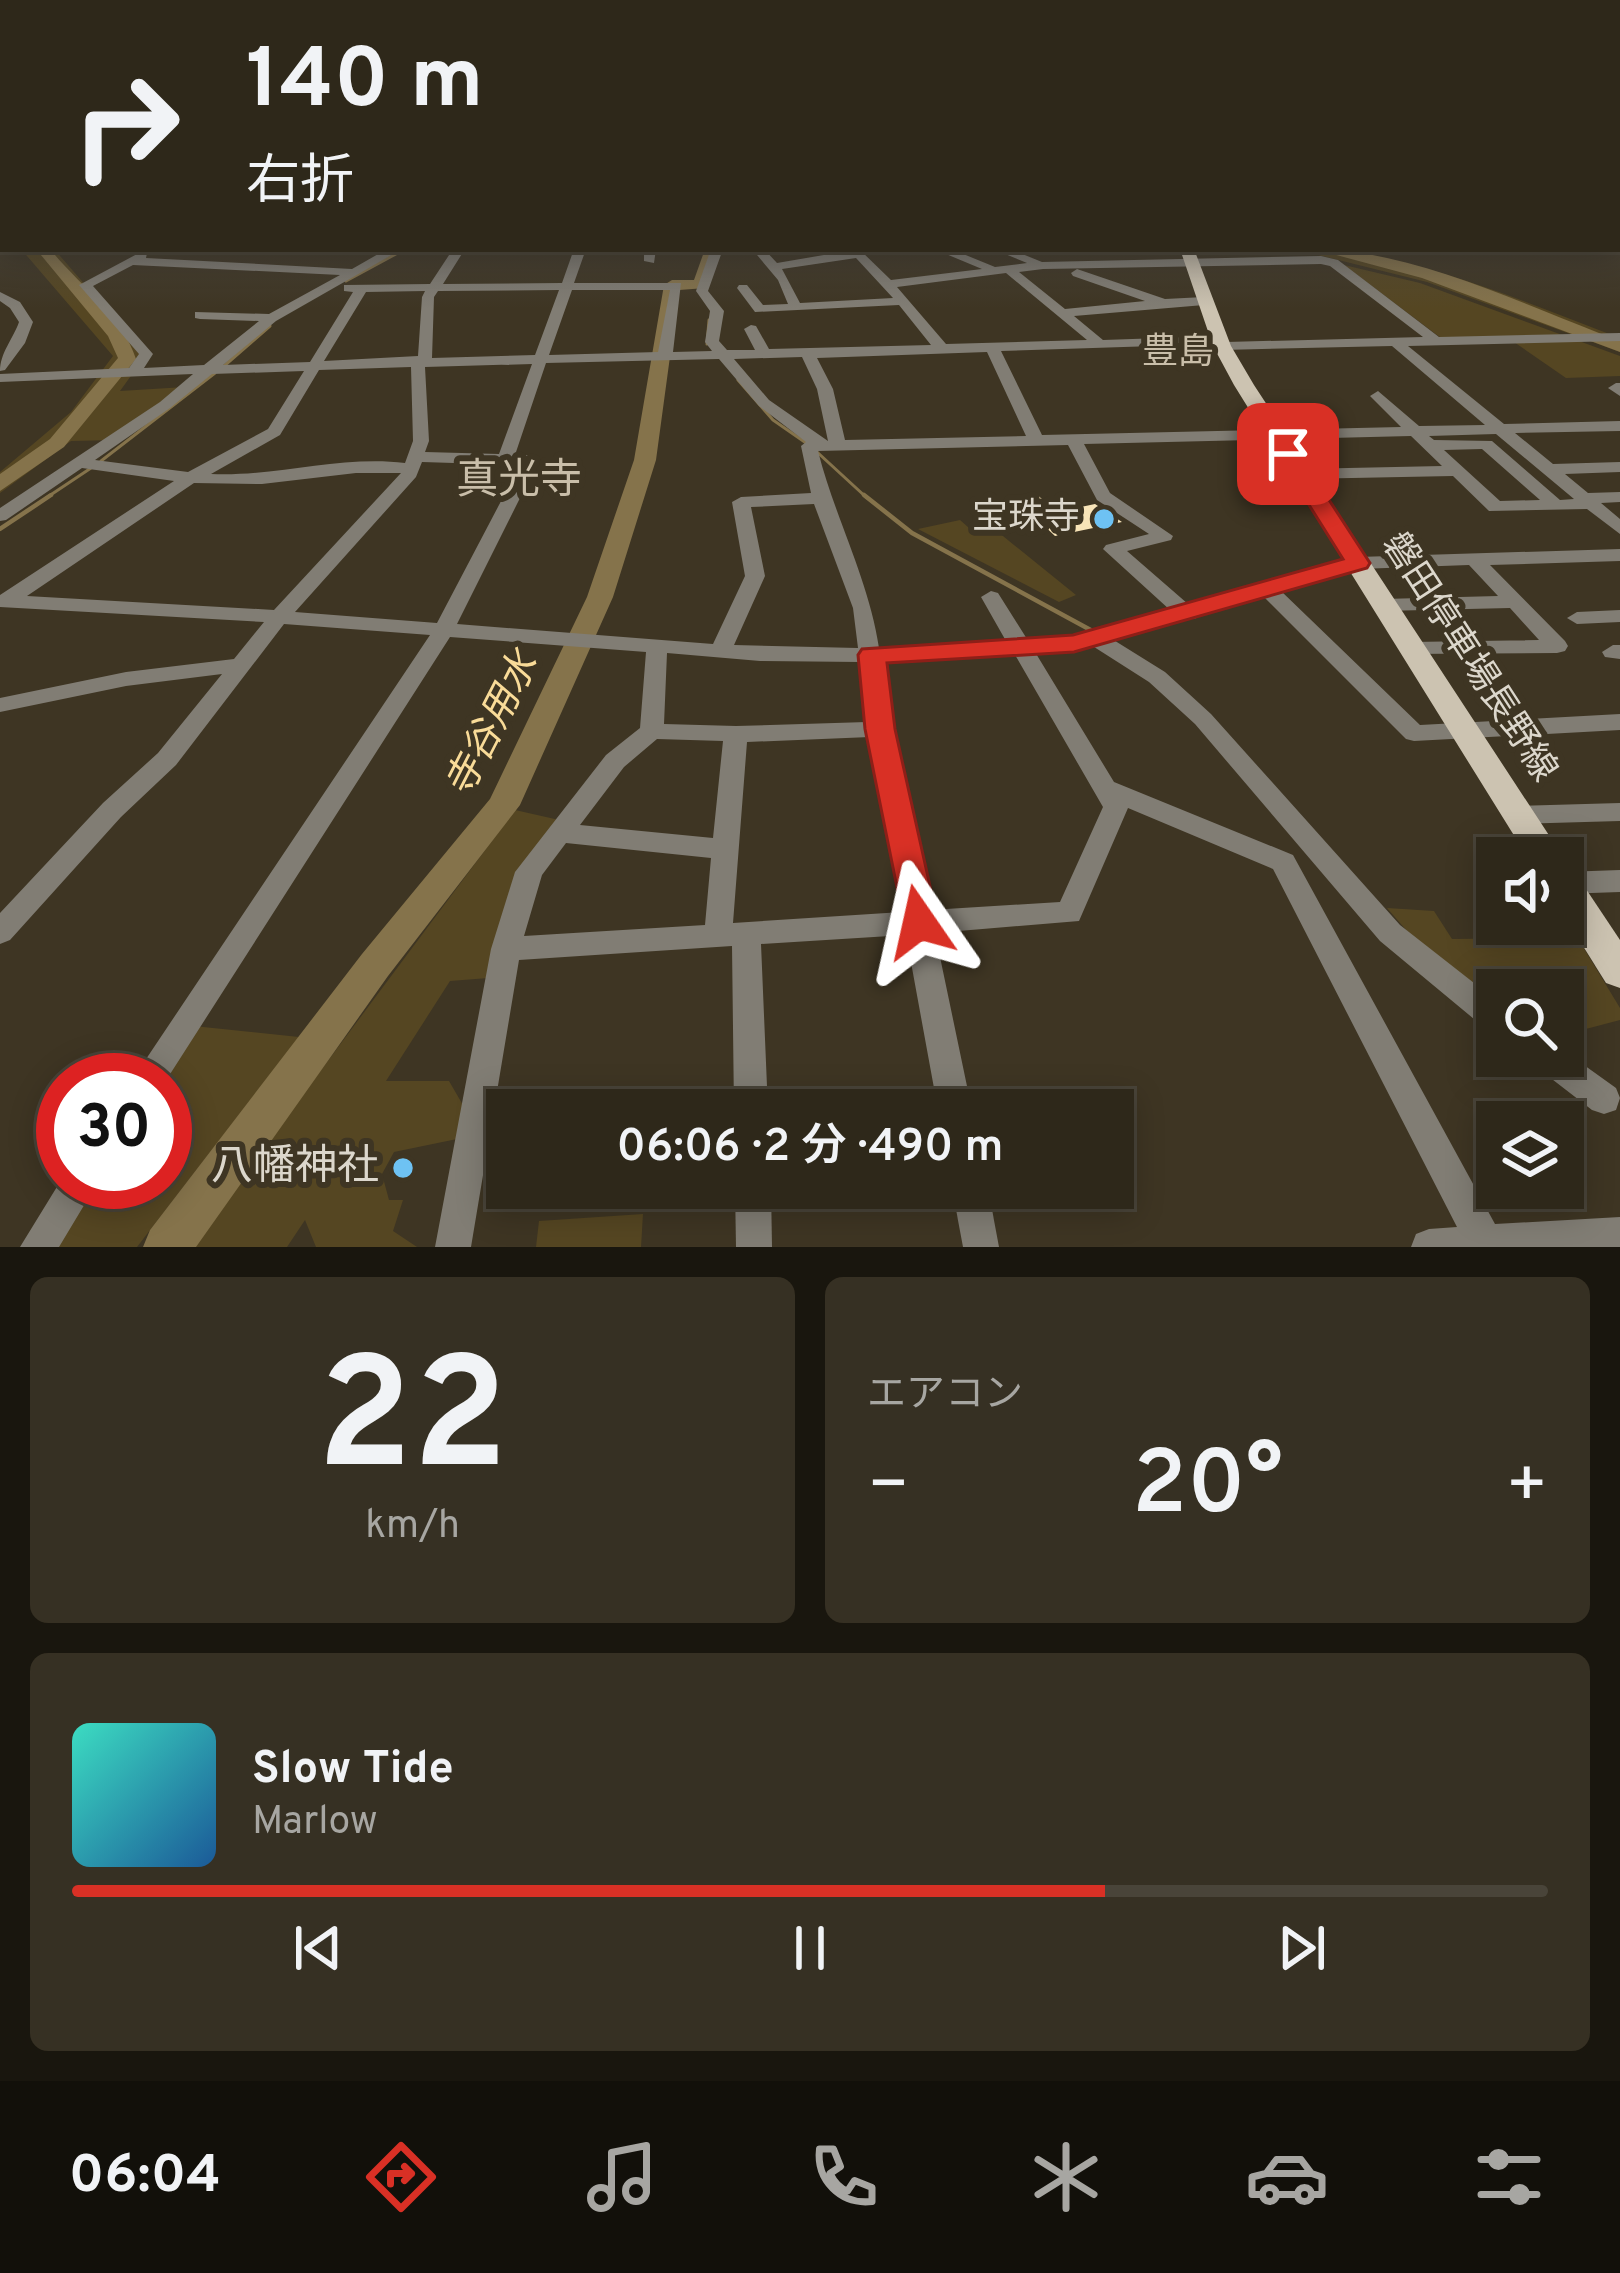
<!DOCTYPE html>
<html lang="ja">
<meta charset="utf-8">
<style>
:root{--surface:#2e281a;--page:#363023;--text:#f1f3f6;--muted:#a7a6a2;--line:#494439;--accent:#d93025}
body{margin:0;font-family:Overpass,"Noto Sans JP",sans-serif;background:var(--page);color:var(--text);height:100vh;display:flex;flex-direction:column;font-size:45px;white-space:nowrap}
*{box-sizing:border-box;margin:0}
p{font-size:39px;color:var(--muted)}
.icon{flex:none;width:66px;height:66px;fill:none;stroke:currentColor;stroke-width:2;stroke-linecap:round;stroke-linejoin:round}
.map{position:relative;height:1247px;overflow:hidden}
.panel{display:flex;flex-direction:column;gap:30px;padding:30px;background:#19160e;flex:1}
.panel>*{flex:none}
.top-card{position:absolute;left:0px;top:0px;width:1620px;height:252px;box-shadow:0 6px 30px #0003,0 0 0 3px var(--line);background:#2e281a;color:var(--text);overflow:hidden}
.controls{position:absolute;left:1476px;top:837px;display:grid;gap:24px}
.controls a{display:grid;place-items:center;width:108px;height:108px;border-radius:0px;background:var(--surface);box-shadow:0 6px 30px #0003,0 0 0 3px var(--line);font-size:60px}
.speed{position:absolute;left:36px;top:1053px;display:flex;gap:24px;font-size:60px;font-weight:700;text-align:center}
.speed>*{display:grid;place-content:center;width:156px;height:156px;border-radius:50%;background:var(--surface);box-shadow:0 6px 30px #0003,0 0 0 3px var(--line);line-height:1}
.speed .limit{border:18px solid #d22;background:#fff;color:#111}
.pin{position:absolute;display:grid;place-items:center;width:102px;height:102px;color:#fff;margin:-51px;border-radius:24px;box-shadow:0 6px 18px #0006}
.me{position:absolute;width:132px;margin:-66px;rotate:349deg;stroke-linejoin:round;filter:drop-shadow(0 0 9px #0008)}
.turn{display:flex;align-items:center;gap:42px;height:252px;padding:0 48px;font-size:54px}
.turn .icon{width:156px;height:156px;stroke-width:2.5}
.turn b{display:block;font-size:84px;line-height:102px}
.big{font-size:90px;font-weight:600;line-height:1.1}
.panel .tile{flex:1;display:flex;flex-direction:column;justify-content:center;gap:18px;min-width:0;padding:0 42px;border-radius:18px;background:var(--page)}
.panel .dial{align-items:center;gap:0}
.dial b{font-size:156px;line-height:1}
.song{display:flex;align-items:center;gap:36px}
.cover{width:144px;height:144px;border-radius:18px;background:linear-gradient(135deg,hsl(170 70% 55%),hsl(210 70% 35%))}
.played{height:12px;border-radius:6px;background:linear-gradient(90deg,var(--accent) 70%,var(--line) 70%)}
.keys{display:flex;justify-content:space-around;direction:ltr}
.heat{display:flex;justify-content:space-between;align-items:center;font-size:66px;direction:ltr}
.panel .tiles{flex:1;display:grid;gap:30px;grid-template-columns:1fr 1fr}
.tile:last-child{grid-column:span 2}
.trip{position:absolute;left:486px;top:1089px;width:648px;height:120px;border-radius:0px;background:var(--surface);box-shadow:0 6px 30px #0003,0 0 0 3px var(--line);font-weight:600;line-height:120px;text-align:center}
.tab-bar{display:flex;height:192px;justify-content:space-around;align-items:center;background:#12100a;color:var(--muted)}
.tab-bar .icon{width:84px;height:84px}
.tab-bar .active{color:var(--accent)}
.tab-bar b{font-size:54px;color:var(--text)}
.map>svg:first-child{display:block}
.green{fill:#554622}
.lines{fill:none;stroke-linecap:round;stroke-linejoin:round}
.stream-far1{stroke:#85734b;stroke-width:3}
.stream{stroke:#85734b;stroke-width:4.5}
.river{fill:#85734b;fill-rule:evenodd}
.building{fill:#f8e4b8}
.minor{fill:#817d74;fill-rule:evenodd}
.major{fill:#ccc3b1;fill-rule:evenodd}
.route{fill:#d93025;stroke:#8d1f18;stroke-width:3}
.poi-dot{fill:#6ec2f3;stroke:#3e3523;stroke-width:4.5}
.labels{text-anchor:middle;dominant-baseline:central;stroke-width:12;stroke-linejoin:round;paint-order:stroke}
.far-quarter-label{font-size:36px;fill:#c9bea9;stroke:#3e3523}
.poi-label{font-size:36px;fill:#dcd7cc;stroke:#3e3523;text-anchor:end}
.street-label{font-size:36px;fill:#dcd7cc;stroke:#3e3523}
.water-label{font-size:39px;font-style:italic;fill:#f9db98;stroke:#3e3523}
.quarter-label{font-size:42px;fill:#c9bea9;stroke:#3e3523}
.near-poi-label{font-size:42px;fill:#dcd7cc;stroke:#3e3523;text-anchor:end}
</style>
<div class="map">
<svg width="1620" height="1247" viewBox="0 0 1620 1247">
<rect width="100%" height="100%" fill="#3e3523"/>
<g class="green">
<path d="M21,249H54L146,355L120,391L185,387L115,440L71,441L0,493V472L71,412L113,356Z"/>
<path d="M1294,249C1407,249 1516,299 1620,338V352L1427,282Z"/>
<path d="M1344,265L1420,283L1620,356V376L1566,378L1511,340L1441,338Z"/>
<path d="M960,520L977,535L998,532L1076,595L1059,602L918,529Z"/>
<path d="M515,810L568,822L525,886L501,977L450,981L386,1081H449L467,1112L457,1139L394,1152L382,1174L389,1200H403L393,1231L417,1247H316L305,1220L287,1247H189Z"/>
<path d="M1387,908L1434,911L1452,939L1554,938L1547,924H1563V914L1620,1008V1020L1563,1035V990H1497V1001L1421,947Z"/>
<path d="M184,1025L299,1037L137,1247H38L80,1182H165V1080Z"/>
<path d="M643,1214L641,1247H536L539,1221Z"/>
</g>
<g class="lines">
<g class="stream-far1">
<path d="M346,281L405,249"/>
<path d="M707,344L709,320"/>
<path d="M224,366L270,326"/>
<path d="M738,380L773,420L809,445"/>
<path d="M817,452L867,498"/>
<path d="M101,461L215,373"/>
<path d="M46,498L91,468"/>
</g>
<g class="stream">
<path d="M864,495L912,533L1098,634"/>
<path d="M0,529L51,495"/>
</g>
<g class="river">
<path d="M36,249H50C78,284 122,315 136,359L64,447L0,491V474L50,439L118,358L108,336Z"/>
<path d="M705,249H719L706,288L679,290L656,460L613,597L520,805L388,976L196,1247H143L150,1230L362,954L490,799L587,597L634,460L664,285L672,280H694Z"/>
<path d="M1314,249C1412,249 1528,307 1620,341V352L1422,278Z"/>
</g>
</g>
<path class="building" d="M1035,493L1057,512L1095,504L1122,522L1055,536L1038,520L1047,518L1028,501Z"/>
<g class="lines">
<g class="minor">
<path d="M1617,150L1620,151V157L1617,156Z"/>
<rect x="0" y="169" width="3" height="6"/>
<path d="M0,246L3,249H9L0,252Z"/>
<path d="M387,249H402L276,321L223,365L310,362L353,292L344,291V285L430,284L453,249H465L443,284L562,283L574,249H586L574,283H681L673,352L712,351L705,342L710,311L696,291L711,249H723L708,291L724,311L719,341L727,350H755L744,329L751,325L756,326L769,349L931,345L899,305L755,312L737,288L739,285H747L763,305L788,304L778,280L752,249H764L777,263L859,249L891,280L982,269L934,249H951L995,267L1027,263L993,249H1010L1042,262L1321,256L1338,260L1439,337L1620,333V341L1408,346L1504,424L1620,421V431L1515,433L1553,464L1620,462V472L1565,474L1588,493L1620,492V502L1601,503L1620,519V534L1587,509L1489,511L1453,476L1301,479L1292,474L1301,469L1442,466L1411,436L1084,444L1110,493L1173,536L1171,540L1127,551L1188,604L1358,557L1620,549V561L1490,565L1565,641L1568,646L1565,651L1557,653L1403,654L1400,649L1403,644L1411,642L1539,640L1510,608L1383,611L1373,605L1383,599L1498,596L1469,565L1359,569L1281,591L1420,725L1620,714V730L1414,741L1406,739L1263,596L1198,615L1195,619H1181L1112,639L1165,672L1211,714L1400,925L1497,1001V1033L1486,1029L1380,941L1195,724L1149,682L1091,645L1035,652L1114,782L1293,855L1495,1224L1620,1217V1247H1411L1416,1234L1429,1229L1457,1227L1273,869L1128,808L1079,921L935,933L972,1110H938L906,935L761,944L768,1110H734L732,946L519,960L471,1247H435L491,949L515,872L606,755L640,728L646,652L450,637L165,1082L132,1080L430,635L284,624L176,765L121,817L10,940L0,944V913L103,803L158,753L222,674L126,686L0,712V698L126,672L234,659L264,622L0,607V595L174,481L82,468L6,520L0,521V508L160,402L193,374L0,382V374L129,368L139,354L79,285L139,253H147L146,258L352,269ZM856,258L893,298L800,303L782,269ZM1321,264L1330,266L1423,337L1226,342L1225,337L1220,336L1103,340L1074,316L1204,305L1210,301L1204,297L1165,299L1077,269L1071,273L1073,276L1145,301L1065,309L1019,272L1043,269ZM133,265L340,275L269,314L195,312V318L200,319L259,321L204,365L144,368L153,354L93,286ZM1006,273L1087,340L946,344L897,287ZM559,290L535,355L432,358L434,297L438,291ZM572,290H670L658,352L549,355ZM425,291L422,297L418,356L324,361L366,292ZM1216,344L1217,349L1222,350L1392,346L1485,425L1419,426L1378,391L1370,396L1401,427L1042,435L1001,351ZM987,352L1026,436L845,440L833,389L817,358ZM802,357L817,389L828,441L769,400L734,359ZM719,359L759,406L806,442L801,446L811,493L741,497L732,502L745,576L713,644L457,624L539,460L531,455H515L546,363ZM532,364L499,454L425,452L429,441L425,367ZM411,367L413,441L405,463C341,455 276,477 211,474L280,435L319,370ZM304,371L268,429L188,472L95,460L170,408L212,374ZM1496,434L1574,499L1560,500L1492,441L1434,440L1429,436ZM1068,445L1097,500L1149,534L1106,545L1103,549L1170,610L1073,637L1027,639L998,593L991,591L981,597L1006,641L879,648C869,580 835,518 818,451ZM1482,449L1540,500L1500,501L1444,450ZM422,462L520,465L437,623L295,612L416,477ZM356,473H401L274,610L27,596L194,483L262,484ZM814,504L853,608L858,648L734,645L765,576L751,507ZM667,653L760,661L860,662L867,722L736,726L664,724ZM1014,653L1103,807L1060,902L930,910L892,729L881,661ZM870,737L902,912L733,923L747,742ZM657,739L723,741L713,838L580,825L624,767ZM566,843L711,858L705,925L524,936L542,875Z"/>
<path d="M644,249H656L654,263L644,261Z"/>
<path d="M0,292L20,302L33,322L25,343L5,370L0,371C0,353 13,339 19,322L10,308L0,301Z"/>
<path d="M1616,383H1620V396L1608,388Z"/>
<path d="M1620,610V622L1577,624L1567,618L1577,612Z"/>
<path d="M1613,645H1620V659L1605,657L1602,652Z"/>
<path d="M1620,803V821L1518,824L1509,822L1505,815L1509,808L1518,806Z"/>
<path d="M1620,870V892L1563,894V872Z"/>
<path d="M1563,1050L1616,1088L1620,1098L1616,1110L1604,1114L1592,1110L1535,1066L1530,1056H1563Z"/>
<path d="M63,1177V1182H98L59,1247H20Z"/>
<path d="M735,1188H771L772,1247H736Z"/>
<path d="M952,1188H988L999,1247H963Z"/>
</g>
<g class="major">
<rect x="0" y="142" width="3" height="6"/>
<path d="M1180,249H1194L1231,346L1254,385L1558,849L1563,858V859L1528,858L1234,385L1213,346Z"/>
<path d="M1563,870L1576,874L1620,940V988L1606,983L1563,914Z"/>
</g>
</g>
<linearGradient id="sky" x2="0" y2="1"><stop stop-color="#221d13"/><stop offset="0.44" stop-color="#525150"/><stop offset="1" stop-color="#525150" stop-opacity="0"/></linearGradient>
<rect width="1620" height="309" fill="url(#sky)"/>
<path class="route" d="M1288,447L1296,449L1370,563L1367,568L1074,652L887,663L895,729L938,922L932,932L919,937L906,932L865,729L858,655L862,649L1073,635L1343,559L1277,454Z"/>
<g class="poi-dot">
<circle cx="1104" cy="519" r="12"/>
<circle cx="403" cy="1168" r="12"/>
</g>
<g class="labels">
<g class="far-quarter-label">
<text x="1178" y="354">豊島</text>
</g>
<g class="poi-label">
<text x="1080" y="519">宝珠寺</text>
</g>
<g class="street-label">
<text transform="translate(1468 658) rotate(57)">磐田停車場長野線</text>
</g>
<g class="water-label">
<text transform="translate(494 726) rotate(-63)">寺谷用水</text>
</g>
<g class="quarter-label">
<text x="519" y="482">真光寺</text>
</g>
<g class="near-poi-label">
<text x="379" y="1168">八幡神社</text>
</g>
</g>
</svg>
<div class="controls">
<a><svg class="icon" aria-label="sound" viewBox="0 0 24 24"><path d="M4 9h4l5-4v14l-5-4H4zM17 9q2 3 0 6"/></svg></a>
<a><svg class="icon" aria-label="search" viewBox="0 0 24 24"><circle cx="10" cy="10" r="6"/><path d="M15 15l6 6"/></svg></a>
<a><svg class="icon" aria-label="layers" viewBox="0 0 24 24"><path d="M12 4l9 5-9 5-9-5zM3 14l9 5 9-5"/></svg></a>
</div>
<div class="speed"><div class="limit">30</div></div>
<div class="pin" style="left:1288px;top:454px;background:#d93025"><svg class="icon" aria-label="arrive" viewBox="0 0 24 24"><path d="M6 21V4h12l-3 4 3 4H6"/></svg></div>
<svg class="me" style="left:919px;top:922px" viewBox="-20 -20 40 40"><path d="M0-17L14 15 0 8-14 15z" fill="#d93025" stroke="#fff" stroke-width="4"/></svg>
<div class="trip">06:06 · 2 分 · 490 m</div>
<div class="top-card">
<div class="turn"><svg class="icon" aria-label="right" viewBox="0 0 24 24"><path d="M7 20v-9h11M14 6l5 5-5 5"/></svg><div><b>140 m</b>右折</div></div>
</div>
</div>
<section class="panel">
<div class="tiles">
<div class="tile dial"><b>22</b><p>km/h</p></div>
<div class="tile"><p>エアコン</p>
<div class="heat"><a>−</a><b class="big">20°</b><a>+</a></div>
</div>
<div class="tile">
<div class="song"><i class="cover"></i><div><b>Slow Tide</b><p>Marlow</p></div></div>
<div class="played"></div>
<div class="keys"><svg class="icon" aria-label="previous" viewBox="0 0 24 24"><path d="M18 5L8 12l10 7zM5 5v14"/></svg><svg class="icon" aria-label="pause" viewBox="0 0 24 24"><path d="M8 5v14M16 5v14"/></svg><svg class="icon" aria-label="next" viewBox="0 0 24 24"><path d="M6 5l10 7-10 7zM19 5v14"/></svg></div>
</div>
</div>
</section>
<nav class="tab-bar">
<b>06:04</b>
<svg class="icon active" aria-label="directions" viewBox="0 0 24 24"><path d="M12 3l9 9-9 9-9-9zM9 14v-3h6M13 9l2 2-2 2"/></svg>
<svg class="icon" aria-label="music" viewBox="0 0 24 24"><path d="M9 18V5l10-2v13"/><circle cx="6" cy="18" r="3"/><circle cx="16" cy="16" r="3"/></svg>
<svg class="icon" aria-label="phone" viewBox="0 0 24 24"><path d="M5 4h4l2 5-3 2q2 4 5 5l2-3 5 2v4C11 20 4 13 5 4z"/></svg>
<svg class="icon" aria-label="climate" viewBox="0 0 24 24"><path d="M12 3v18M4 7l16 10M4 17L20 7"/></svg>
<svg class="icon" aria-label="car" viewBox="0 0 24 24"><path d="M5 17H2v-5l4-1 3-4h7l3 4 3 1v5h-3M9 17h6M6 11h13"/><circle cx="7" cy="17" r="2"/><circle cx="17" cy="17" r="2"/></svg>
<svg class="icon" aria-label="filters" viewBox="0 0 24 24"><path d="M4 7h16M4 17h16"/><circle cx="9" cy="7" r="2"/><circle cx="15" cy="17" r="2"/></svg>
</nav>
